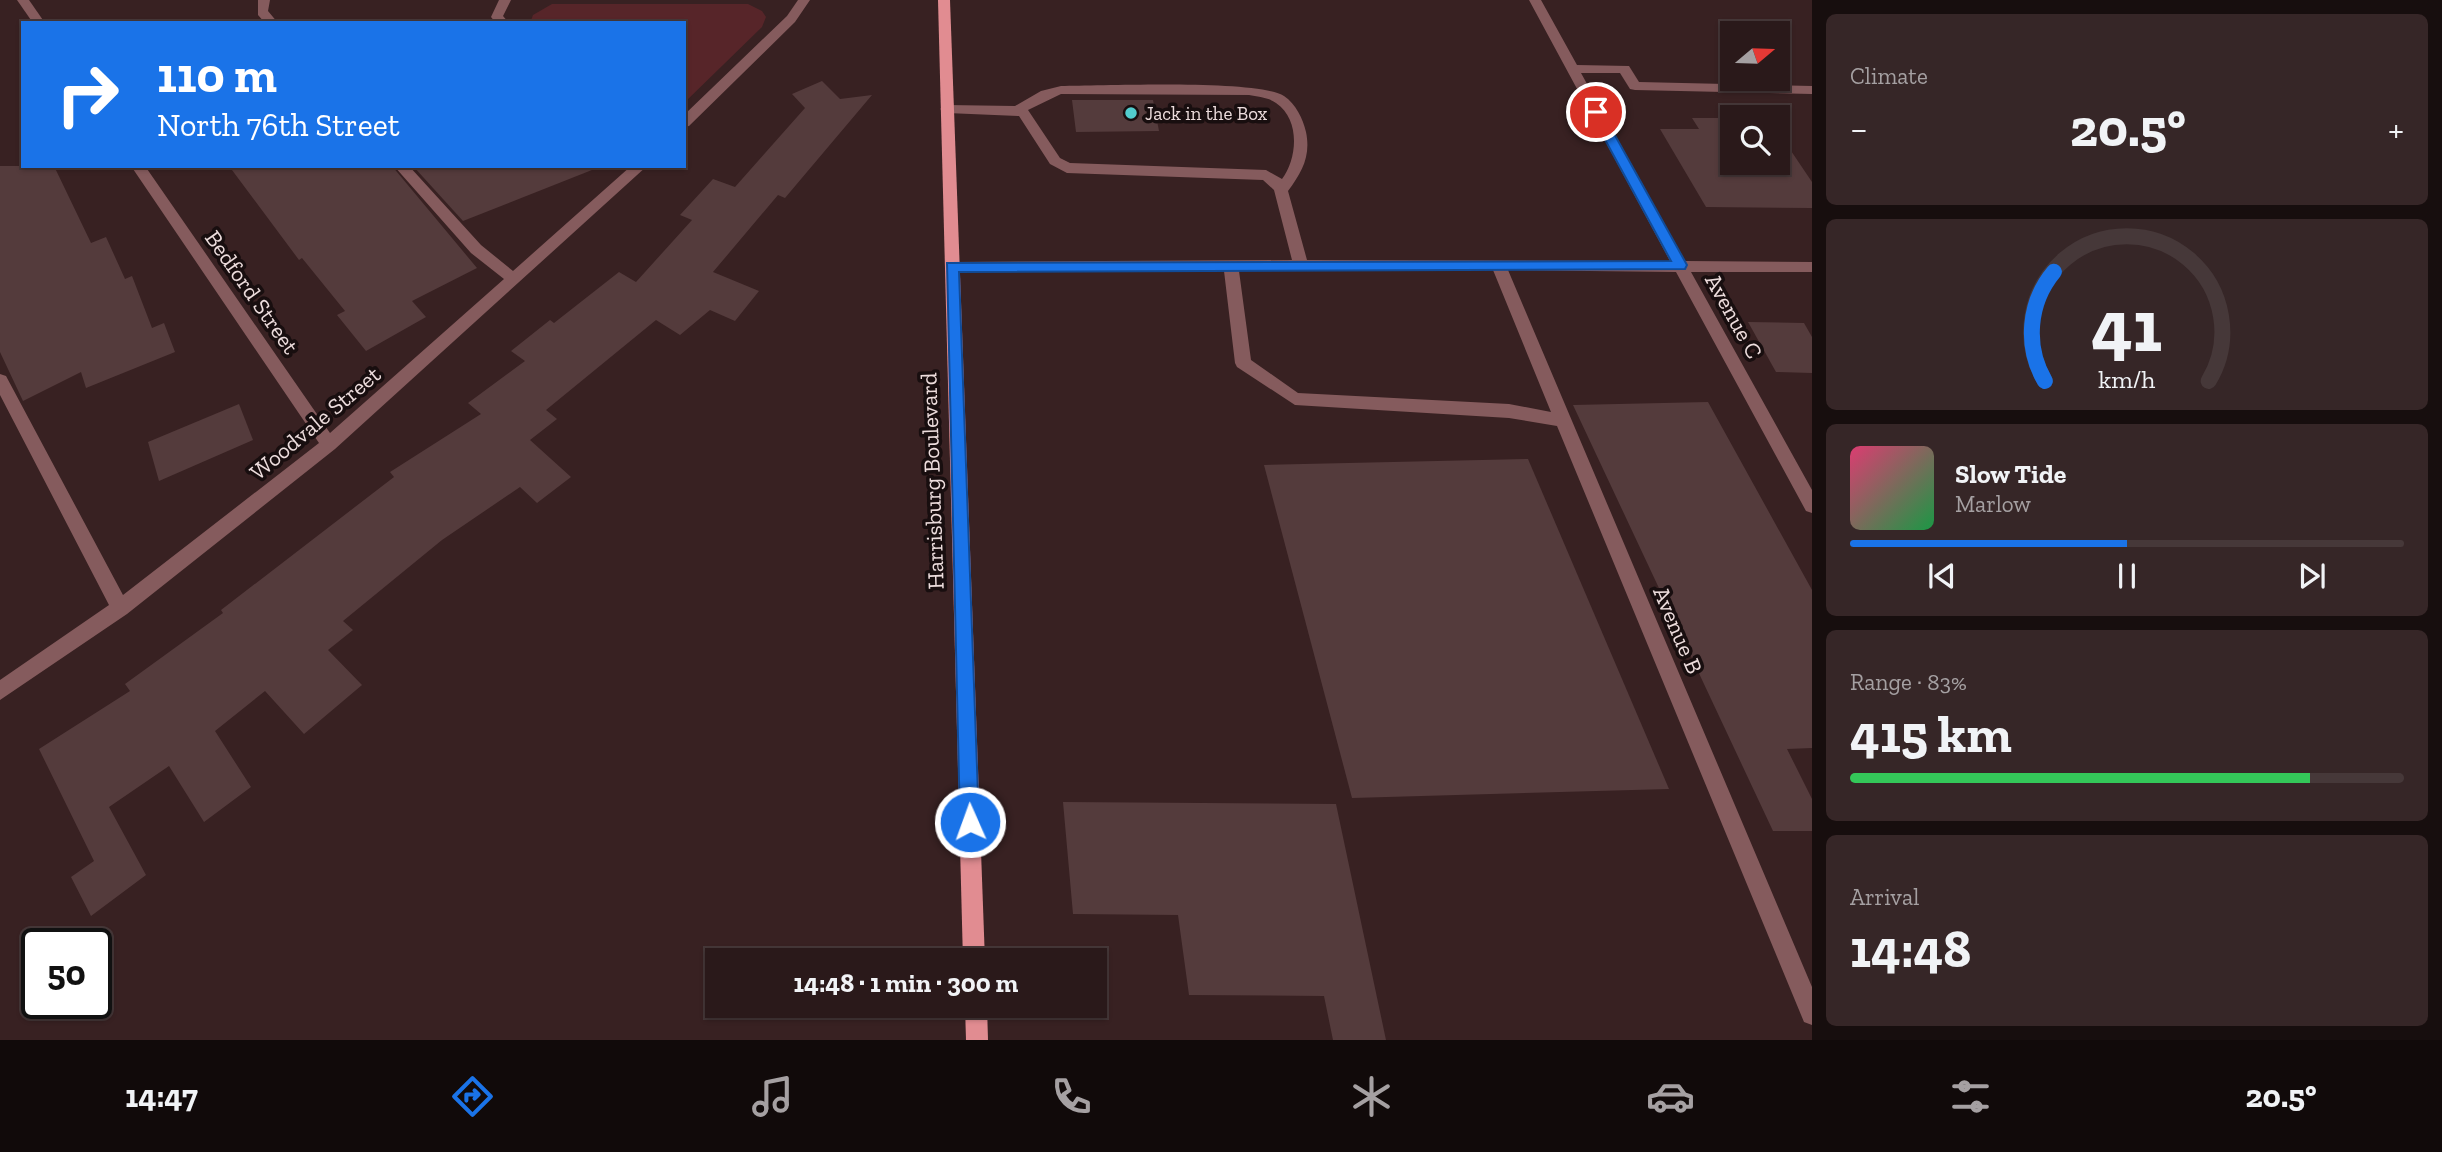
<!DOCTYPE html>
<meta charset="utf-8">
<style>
:root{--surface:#2a191a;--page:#362627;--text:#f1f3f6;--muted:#a5a0a2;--line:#463839;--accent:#1a73e8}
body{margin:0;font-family:"Zilla Slab",serif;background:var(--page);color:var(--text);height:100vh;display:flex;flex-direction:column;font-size:26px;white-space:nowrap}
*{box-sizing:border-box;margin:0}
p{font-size:23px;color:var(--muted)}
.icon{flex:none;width:38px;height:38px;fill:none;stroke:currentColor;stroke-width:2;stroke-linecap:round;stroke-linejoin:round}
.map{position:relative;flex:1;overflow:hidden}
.side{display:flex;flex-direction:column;gap:14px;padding:14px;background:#170e0e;width:630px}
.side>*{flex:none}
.top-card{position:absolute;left:21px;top:21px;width:665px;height:147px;border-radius:0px;box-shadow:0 2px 5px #0004,0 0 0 2px var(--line);background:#1a73e8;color:#fff;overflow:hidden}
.needle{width:46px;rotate:71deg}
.fabs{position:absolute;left:1720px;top:21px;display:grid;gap:14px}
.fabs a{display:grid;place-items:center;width:70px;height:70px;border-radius:0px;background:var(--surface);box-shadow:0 2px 5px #0004,0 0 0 2px var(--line);font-size:35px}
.speed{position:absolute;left:21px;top:928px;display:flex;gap:14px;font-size:35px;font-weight:700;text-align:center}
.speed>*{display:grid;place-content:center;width:91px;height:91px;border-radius:50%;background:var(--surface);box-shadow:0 2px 5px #0004,0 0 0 2px var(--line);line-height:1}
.speed .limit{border:4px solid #111;border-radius:10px;background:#fff;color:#111}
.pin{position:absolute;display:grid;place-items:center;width:60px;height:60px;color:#fff;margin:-30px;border:4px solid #fff;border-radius:50%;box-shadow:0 2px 7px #0007}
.me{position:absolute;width:77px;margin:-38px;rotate:358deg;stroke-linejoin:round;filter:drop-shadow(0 0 5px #0008)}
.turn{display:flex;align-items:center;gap:24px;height:147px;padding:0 21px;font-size:32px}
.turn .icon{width:91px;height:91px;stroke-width:2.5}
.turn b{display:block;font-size:49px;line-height:60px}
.big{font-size:52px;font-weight:700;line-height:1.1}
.side .card{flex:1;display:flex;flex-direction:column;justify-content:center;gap:10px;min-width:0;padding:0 24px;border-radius:10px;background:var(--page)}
.side .dial{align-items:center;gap:0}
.dial svg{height:182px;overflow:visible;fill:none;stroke:var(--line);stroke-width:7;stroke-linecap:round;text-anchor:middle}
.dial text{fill:var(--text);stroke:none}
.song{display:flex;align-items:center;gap:21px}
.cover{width:84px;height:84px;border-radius:10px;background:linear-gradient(135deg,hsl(340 70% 55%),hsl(140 70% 35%))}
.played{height:7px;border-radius:4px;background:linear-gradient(90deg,var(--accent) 50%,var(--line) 50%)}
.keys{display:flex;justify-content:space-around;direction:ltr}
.heat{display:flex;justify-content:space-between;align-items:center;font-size:38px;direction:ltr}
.charge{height:10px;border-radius:5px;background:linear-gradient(90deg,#34c759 83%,var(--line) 0)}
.trip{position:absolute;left:705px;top:948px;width:402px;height:70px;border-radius:0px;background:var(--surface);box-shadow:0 2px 5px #0004,0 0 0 2px var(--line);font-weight:700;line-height:70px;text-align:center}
.menu{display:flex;height:112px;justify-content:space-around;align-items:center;background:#110a0a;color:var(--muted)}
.menu .icon{width:49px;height:49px}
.menu .selected{color:var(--accent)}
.menu b{font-size:32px;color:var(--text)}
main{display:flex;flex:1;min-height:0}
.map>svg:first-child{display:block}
.green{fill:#572529}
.building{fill:#543b3c}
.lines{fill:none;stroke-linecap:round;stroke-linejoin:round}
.minor{fill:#855b5d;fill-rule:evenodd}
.major{fill:#e18c91;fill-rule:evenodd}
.route{fill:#1a73e8;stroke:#114b97;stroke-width:2}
.poi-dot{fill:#52cdce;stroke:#180e0f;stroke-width:2.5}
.labels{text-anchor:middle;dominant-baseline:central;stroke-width:7;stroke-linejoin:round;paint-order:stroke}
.far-poi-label{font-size:19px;fill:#eddddd;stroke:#180e0f;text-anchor:start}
.street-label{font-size:23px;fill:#eddddd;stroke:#180e0f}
</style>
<main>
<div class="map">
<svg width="1812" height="1040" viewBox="0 0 1812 1040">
<rect width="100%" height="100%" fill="#382122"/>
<path class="green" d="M552,4H748L762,11L766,17L762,27L684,103V23H530L533,15Z"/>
<g class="building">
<path d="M822,81L840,99L872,95L785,198L778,195L713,272L759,291L735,321L710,310L680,335L656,320L546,410L557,419L530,440L571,477L537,503L520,487L442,540L343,621L353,630L328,650L362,685L304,734L265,691L215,731L251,787L204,822L169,766L109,807L146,875L91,916L71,877L94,861L39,749L130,691L125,684L223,613L221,610L394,477L390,472L481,414L468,403L525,361L511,351L550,320L554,323L619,272L636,282L692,220L680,215L713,179L735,187L805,108L792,94Z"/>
<path d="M1072,100H1153L1159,131L1076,132Z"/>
<path d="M1692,118H1728L1732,124V163H1778L1779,133L1812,182V208L1706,207L1660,129H1699Z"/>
<path d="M0,166H54L91,243L106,237L125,279L132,276L152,328L164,323L175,352L86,388L81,372L23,401L0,352Z"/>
<path d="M229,166H392L477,268L412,301L426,317L366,351L337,315L345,311L302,258L299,260Z"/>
<path d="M413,166H597V168L463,221Z"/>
<path d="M1748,322L1804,323L1812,337V373L1776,372Z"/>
<path d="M1708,402L1812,590V748L1787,749L1812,799V831H1773L1573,405Z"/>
<path d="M239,404L253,440L159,481L148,442Z"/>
<path d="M1528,459L1669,789L1352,798L1264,465Z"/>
<path d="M1063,802L1336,804L1386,1040H1333L1324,996L1189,995L1178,915L1073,914Z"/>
</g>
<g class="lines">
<g class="minor">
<path d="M17,0H29L45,23H33Z"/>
<path d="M258,0H270L268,11L278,23H265L258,15Z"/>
<path d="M499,0H511L503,16L509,23H496L491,17Z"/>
<path d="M798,0H810L795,22L689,126L684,127V115L787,16Z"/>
<path d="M1529,0H1541L1577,65L1629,66L1639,82L1812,86V94L1635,90L1630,89L1620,73H1581L1685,261L1812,262V272H1691L1812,490V513L1806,511L1676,272L1508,270L1812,987V1025L1804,1022L1557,426L1509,418L1295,405L1237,367L1235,363L1224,271L952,272L945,267L952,262L1292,260L1274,190L1263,180L1067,173L1050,164L1019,116L947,113L940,109L947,105L1015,106L1041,91L1061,86C1103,86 1256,79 1284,96C1296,104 1303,119 1306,132C1311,156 1302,172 1288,191L1307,260L1670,261ZM1061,94L1249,95C1258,97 1268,97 1276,103C1301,120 1297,159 1282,179L1266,170L1070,163L1060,158L1028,110ZM1493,270L1551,412L1509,404L1298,393L1251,360L1239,271Z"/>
<path d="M131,166H145L330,433L504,279L471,253L394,166H409L481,245L513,271L631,166H647L335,449L127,614L0,700V680L109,605L0,395V374L6,376L123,595L319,443Z"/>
</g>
<g class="major">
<path d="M938,0H950L985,961H963Z"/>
<path d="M965,1006H987L988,1040H966Z"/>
</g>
</g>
<path class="route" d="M1596,108L1602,112L1687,265L1685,269L959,272L979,822L976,829L970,831L963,829L960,822L947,263L1671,261L1590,112Z"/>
<circle class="poi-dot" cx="1131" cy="113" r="7"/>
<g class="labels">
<g class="far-poi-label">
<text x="1145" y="113">Jack in the Box</text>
</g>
<g class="street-label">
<text transform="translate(252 292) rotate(55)">Bedford Street</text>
<text transform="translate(1734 316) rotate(61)">Avenue C</text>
<text transform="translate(315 423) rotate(-40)">Woodvale Street</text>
<text transform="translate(932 481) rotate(-92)">Harrisburg Boulevard</text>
<text transform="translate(1678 630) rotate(67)">Avenue B</text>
</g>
</g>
</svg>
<div class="fabs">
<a><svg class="needle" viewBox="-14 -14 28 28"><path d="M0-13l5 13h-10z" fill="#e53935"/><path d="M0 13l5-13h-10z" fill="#a5a0a2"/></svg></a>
<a><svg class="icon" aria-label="search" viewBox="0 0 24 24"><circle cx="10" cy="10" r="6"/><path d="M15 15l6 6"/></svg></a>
</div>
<div class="speed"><div class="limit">50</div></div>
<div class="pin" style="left:1596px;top:112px;background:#d93025"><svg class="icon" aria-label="arrive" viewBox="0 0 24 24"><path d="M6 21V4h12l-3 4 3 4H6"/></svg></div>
<svg class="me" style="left:970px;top:822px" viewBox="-20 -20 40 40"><circle r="17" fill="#1a73e8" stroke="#fff" stroke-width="3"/><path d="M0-11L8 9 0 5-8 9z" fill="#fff"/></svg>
<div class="trip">14:48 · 1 min · 300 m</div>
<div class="top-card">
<div class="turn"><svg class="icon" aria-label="right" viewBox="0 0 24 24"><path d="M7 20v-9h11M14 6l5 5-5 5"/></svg><div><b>110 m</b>North 76th Street</div></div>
</div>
</div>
<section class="side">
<div class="card"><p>Climate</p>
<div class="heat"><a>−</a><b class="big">20.5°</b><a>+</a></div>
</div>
<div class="card dial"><svg viewBox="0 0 100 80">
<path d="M14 69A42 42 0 1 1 86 69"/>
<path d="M14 69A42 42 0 0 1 18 21" stroke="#1a73e8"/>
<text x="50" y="56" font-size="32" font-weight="700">41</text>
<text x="50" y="72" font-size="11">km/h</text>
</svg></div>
<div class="card">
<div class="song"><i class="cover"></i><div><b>Slow Tide</b><p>Marlow</p></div></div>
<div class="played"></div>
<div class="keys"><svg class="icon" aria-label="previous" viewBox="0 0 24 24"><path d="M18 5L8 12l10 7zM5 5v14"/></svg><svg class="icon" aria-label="pause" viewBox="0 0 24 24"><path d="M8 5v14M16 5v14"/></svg><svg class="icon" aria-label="next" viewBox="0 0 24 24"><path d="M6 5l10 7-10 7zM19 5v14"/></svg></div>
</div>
<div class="card"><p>Range · 83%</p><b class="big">415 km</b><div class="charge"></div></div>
<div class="card"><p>Arrival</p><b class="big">14:48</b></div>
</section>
</main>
<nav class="menu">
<b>14:47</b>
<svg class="icon selected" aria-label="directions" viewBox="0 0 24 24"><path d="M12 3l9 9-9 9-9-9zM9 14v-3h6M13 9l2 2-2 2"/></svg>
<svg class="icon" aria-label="music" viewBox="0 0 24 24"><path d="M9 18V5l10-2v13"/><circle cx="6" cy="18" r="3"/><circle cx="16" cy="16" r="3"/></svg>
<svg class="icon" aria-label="phone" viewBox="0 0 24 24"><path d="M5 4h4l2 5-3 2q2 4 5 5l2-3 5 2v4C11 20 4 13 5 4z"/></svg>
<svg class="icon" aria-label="climate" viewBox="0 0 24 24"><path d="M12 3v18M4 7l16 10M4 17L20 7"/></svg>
<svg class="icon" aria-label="car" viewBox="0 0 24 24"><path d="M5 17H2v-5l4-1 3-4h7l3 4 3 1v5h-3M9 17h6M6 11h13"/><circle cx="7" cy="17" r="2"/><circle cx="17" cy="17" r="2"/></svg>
<svg class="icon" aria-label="filters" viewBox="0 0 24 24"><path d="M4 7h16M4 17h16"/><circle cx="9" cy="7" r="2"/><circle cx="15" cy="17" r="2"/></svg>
<b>20.5°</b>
</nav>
